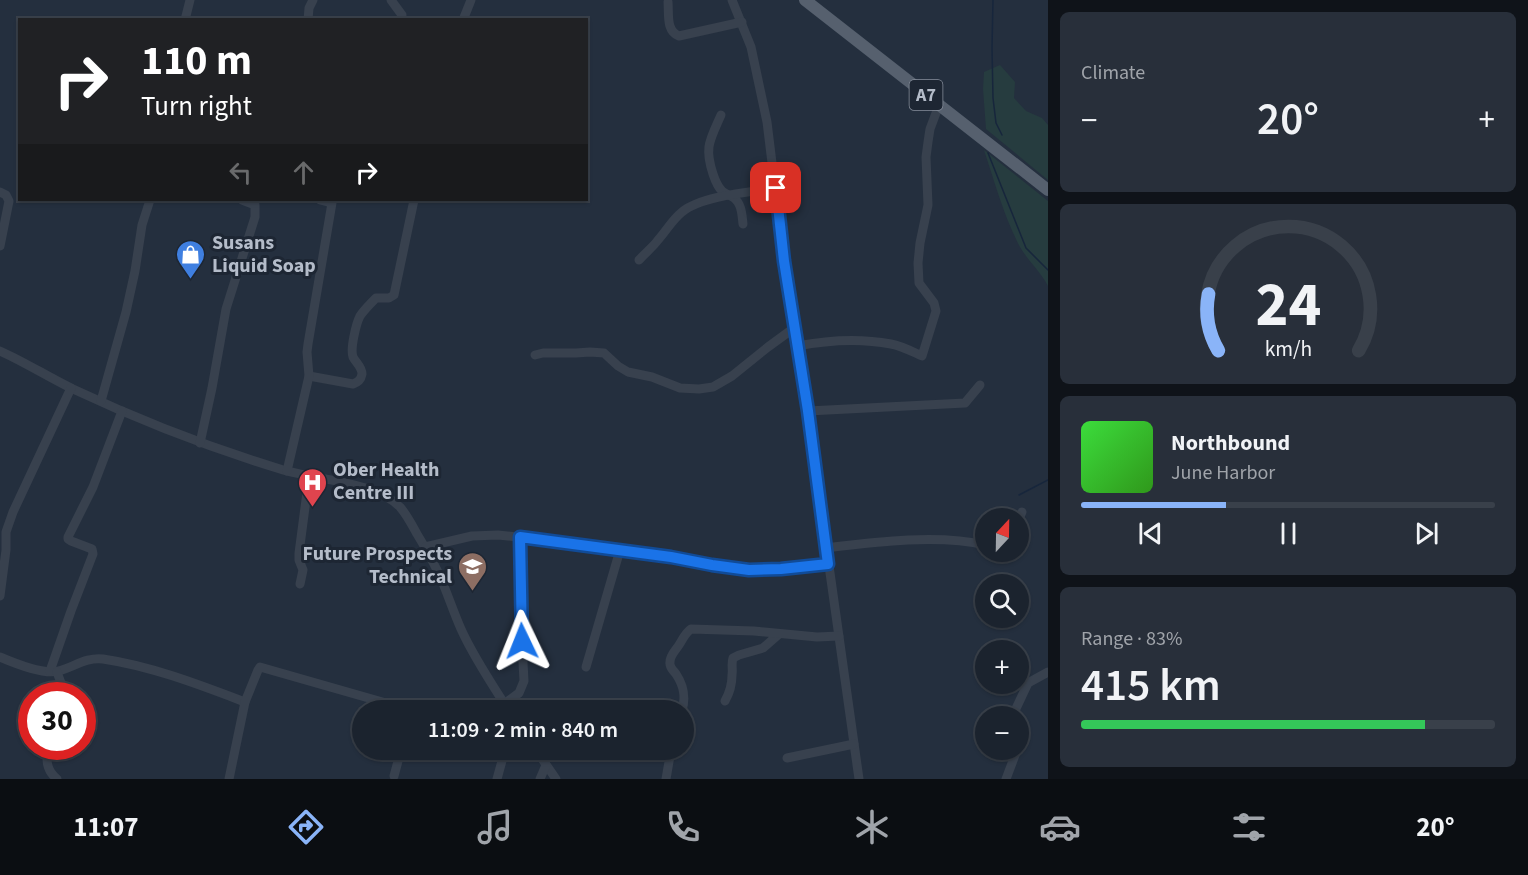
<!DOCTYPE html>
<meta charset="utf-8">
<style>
:root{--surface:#1b232e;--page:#282f3a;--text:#f1f3f6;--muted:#a0a4aa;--line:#39404a;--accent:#8ab4f8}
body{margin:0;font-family:"Source Sans 3",sans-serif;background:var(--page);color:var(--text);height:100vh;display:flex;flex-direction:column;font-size:22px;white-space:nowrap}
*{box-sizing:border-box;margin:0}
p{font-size:20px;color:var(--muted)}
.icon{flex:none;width:33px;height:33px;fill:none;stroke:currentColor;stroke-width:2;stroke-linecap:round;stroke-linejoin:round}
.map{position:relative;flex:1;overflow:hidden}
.drawer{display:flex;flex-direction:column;gap:12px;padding:12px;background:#0f1319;width:480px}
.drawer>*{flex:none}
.hud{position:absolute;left:18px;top:18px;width:570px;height:183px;border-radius:0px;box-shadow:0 2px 4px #0004,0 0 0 2px var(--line);background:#202124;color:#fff;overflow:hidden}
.needle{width:39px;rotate:22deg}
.fabs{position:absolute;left:975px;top:508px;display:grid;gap:12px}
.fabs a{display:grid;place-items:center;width:54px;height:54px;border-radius:50%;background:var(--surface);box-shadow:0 2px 4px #0004,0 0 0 2px var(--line);font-size:30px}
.speed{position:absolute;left:18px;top:682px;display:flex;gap:12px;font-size:30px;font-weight:700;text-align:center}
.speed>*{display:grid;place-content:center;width:78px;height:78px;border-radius:50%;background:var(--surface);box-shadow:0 2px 4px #0004,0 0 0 2px var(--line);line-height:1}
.speed .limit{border:9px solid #d22;background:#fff;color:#111}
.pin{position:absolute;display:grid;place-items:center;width:51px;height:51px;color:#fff;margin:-26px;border-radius:12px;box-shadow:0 3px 9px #0006}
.me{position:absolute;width:66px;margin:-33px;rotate:358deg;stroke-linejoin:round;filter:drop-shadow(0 0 4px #0008)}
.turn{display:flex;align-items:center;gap:21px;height:126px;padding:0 24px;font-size:27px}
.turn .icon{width:78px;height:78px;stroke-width:2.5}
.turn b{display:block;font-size:42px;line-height:51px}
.lanes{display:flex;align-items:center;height:57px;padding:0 24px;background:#0003;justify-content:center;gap:30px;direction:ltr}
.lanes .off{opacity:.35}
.big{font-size:45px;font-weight:600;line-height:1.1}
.drawer .card{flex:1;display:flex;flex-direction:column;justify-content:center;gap:9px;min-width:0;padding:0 21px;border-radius:9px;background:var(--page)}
.drawer .dial{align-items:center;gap:0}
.dial svg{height:156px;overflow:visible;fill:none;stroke:var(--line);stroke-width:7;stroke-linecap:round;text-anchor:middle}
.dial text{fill:var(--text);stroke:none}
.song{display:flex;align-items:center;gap:18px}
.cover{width:72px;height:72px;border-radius:9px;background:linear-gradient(135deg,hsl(120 70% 55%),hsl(110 70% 35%))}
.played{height:6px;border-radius:3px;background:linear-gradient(90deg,var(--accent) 35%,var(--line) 35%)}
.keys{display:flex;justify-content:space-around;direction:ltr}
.heat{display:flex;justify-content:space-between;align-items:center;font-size:33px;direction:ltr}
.charge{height:9px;border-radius:4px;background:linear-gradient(90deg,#34c759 83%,var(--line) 0)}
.trip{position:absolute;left:352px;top:700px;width:342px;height:60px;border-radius:30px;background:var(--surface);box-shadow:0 2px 4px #0004,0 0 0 2px var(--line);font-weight:600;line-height:60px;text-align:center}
.tab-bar{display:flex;height:96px;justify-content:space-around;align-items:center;background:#0b0e12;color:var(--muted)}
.tab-bar .icon{width:42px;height:42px}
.tab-bar .active{color:var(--accent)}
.tab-bar b{font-size:27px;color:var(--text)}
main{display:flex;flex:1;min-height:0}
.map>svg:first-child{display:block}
.green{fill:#263c3f}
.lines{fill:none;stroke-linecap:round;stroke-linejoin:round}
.stream{stroke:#17263c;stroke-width:1.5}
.minor{stroke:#38414e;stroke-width:9}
.major{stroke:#56606e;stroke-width:12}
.route-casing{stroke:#114b97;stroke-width:15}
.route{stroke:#1a73e8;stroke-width:10}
.labels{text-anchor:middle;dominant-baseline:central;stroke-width:6;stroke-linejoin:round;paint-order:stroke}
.shield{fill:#1d2633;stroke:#878f9c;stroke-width:1.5}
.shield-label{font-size:18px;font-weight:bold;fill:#b4bcc9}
.poi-label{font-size:20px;font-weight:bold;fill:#b4bcc9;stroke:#1d2633;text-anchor:start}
</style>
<main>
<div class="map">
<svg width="1048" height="779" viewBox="0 0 1048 779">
<rect width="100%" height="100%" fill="#242f3e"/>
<g class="green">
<path d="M1000,65L1015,82L1014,98L1026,111L1042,118L1048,125V180L986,129L983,89L984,72Z"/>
<path d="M984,150L1048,201V286C1041,272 1028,261 1020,247C1004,217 995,183 984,150Z"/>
</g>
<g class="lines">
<g class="stream">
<path d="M993,0L992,48L993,98L996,123L1002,135"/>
<path d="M988,153L1026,248L1048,270"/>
<path d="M1019,495L1048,480"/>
</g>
<g class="minor">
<path d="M391,0L402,15"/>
<path d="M732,0L751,47L767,122L784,261L814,459L859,779"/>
<path d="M668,2C669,15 666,31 679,36L742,22"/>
<path d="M185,20L190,0"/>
<path d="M308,20L309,8L313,0"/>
<path d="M463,20L471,0"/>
<path d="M721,115C710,140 704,147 713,174C715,180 717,186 722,191C725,194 730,195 734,198C742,204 742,216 743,224"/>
<path d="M0,192L6,195L9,201L0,246"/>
<path d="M639,260C645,253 653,247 658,240C667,230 672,220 682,212C701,196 751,192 776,188"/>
<path d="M797,346C828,340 860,338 891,344C902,346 913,352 922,356L936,311L934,303L919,283L918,263L920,243L928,205L926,157L928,142L930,129L939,105"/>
<path d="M0,351C25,362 48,377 73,389C141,421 208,447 280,469C315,480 375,481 400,507C407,515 412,525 417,534C425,547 432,560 439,574C447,592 453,611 461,629C474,658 492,684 509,711"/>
<path d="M535,355L543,353H576L590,352L604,353L618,366L628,372L652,377L680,388L699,389L713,387L732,376L768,347L794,328"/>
<path d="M309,376L353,384C358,382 361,380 362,374C362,367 356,363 353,357C350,349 356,324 360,316C364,310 371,303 376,298H389L394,295L414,200"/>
<path d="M101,401L126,312L135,271L142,225L150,200"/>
<path d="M808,411L965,403L980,385"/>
<path d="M200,443L212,388L226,309L255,217V205L242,200"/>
<path d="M287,471L309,376L307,352L308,344L332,203L320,200"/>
<path d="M1018,521L1022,512"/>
<path d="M425,547L472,536L498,535L539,539L671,557L712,565L749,570L781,569L828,563"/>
<path d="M826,548C875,542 937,534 986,545"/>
<path d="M300,584L303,570L299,560V553L309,477"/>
<path d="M0,596L6,550V532L13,512L71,388"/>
<path d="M0,657C14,663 44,675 58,671C74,667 86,657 103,659C151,666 200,685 245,702"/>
<path d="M586,667L620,550"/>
<path d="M50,671L71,611L93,554L92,549L71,541L68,539V537L93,487L122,411"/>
<path d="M57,672L61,683L58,696"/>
<path d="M725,701C729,694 732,683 732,675C733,669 731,664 733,658L739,655L763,648L779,634"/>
<path d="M504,704L519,693L524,681L521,625V537"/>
<path d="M682,711C686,697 684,686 676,674C673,670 669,667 670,662C670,655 676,650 679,645C683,639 685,633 691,629L754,631L817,637L839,636"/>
<path d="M1012,717L1028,683L1048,672"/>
<path d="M1018,725L1022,731L1018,744"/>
<path d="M48,747C46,760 46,770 57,779"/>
<path d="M536,750L556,779"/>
<path d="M787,758L854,744"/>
<path d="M394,776L401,750"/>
<path d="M229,779L245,702L258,670L260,667L414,711"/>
<path d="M497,779L505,750"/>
<path d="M540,779L546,765"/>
<path d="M666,779L671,750"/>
<path d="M1006,779L1017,750"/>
</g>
<path class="major" d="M805,0L1048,190"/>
</g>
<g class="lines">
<defs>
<path id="route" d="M522,641L520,537L671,557L712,565L749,570L781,569L828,564L808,411L784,261L776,188"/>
</defs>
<use href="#route" class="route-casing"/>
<use href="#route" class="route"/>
</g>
<defs>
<symbol id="shop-pin" viewBox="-11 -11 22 30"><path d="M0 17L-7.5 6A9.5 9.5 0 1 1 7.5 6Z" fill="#3f7fe0" stroke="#1d2633"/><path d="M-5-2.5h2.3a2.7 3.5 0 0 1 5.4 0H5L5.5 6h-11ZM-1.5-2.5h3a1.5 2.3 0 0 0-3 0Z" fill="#fff"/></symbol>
<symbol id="hospital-pin" viewBox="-11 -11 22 30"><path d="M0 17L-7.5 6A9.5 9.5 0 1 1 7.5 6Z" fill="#e0444e" stroke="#1d2633"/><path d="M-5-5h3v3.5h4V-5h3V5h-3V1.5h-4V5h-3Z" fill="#fff"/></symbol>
<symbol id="school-pin" viewBox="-11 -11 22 30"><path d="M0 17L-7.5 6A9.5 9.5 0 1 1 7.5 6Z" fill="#8d6e63" stroke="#1d2633"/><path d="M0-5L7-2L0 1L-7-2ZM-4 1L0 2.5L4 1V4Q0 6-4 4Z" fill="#fff"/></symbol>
</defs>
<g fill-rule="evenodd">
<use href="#shop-pin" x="174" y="238" width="33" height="45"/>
<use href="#hospital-pin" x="296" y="466" width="33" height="45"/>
<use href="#school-pin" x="456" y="550" width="33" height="45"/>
</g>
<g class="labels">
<rect class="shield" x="909.5" y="80" width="33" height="30" rx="4.5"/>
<g class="shield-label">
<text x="926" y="95">A7</text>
</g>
<g class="poi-label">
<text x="212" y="243">Susans<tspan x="212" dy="23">Liquid Soap</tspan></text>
<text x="333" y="470">Ober Health<tspan x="333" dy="23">Centre III</tspan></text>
<text x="452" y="554" text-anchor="end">Future Prospects<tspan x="452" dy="23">Technical</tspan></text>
</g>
</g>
</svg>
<div class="fabs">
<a><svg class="needle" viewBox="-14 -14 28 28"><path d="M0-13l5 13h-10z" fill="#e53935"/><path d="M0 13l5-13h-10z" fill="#a0a4aa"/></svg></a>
<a><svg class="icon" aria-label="search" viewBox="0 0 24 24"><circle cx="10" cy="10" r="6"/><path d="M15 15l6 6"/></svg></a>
<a>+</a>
<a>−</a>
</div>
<div class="speed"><div class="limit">30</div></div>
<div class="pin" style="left:776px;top:188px;background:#d93025"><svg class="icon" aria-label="arrive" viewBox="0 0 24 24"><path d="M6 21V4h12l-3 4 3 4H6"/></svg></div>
<svg class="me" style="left:522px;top:641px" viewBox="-20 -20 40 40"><path d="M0-17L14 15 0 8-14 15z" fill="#1a73e8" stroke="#fff" stroke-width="4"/></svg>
<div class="trip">11:09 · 2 min · 840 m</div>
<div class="hud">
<div class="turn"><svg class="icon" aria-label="right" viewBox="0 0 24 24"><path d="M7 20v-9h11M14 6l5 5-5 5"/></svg><div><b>110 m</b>Turn right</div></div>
<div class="lanes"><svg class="icon off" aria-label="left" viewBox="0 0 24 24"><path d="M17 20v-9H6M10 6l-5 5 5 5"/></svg><svg class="icon off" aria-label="ahead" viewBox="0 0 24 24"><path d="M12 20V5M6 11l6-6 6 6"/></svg><svg class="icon" aria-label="right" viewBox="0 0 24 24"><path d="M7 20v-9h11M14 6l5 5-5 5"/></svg></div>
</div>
</div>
<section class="drawer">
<div class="card"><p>Climate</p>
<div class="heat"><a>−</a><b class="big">20°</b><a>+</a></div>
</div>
<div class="card dial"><svg viewBox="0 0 100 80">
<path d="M14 69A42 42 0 1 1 86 69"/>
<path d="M14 69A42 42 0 0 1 9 40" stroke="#8ab4f8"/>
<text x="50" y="56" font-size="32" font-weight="700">24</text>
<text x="50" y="72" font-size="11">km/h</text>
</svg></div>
<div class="card">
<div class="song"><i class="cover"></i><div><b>Northbound</b><p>June Harbor</p></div></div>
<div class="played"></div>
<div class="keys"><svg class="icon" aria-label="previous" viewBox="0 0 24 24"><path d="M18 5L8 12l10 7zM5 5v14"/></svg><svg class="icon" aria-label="pause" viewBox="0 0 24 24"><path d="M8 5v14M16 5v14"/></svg><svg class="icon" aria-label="next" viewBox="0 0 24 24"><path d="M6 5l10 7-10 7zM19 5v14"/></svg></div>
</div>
<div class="card"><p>Range · 83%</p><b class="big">415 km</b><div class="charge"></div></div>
</section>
</main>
<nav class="tab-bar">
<b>11:07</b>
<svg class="icon active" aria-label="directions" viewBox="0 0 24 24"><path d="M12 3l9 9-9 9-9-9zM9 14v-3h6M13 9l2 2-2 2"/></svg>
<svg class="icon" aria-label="music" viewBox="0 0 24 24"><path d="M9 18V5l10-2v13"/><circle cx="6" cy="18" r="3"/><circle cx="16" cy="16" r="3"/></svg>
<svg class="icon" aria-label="phone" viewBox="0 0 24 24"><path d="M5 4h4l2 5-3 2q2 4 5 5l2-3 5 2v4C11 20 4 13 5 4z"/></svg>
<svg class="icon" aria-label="climate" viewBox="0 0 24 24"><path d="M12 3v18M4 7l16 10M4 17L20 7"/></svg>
<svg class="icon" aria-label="car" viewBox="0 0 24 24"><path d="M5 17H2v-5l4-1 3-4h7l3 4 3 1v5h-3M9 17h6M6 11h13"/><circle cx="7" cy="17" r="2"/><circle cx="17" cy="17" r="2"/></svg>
<svg class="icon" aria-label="filters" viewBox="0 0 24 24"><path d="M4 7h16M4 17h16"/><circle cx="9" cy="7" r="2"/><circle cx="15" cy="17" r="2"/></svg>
<b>20°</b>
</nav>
